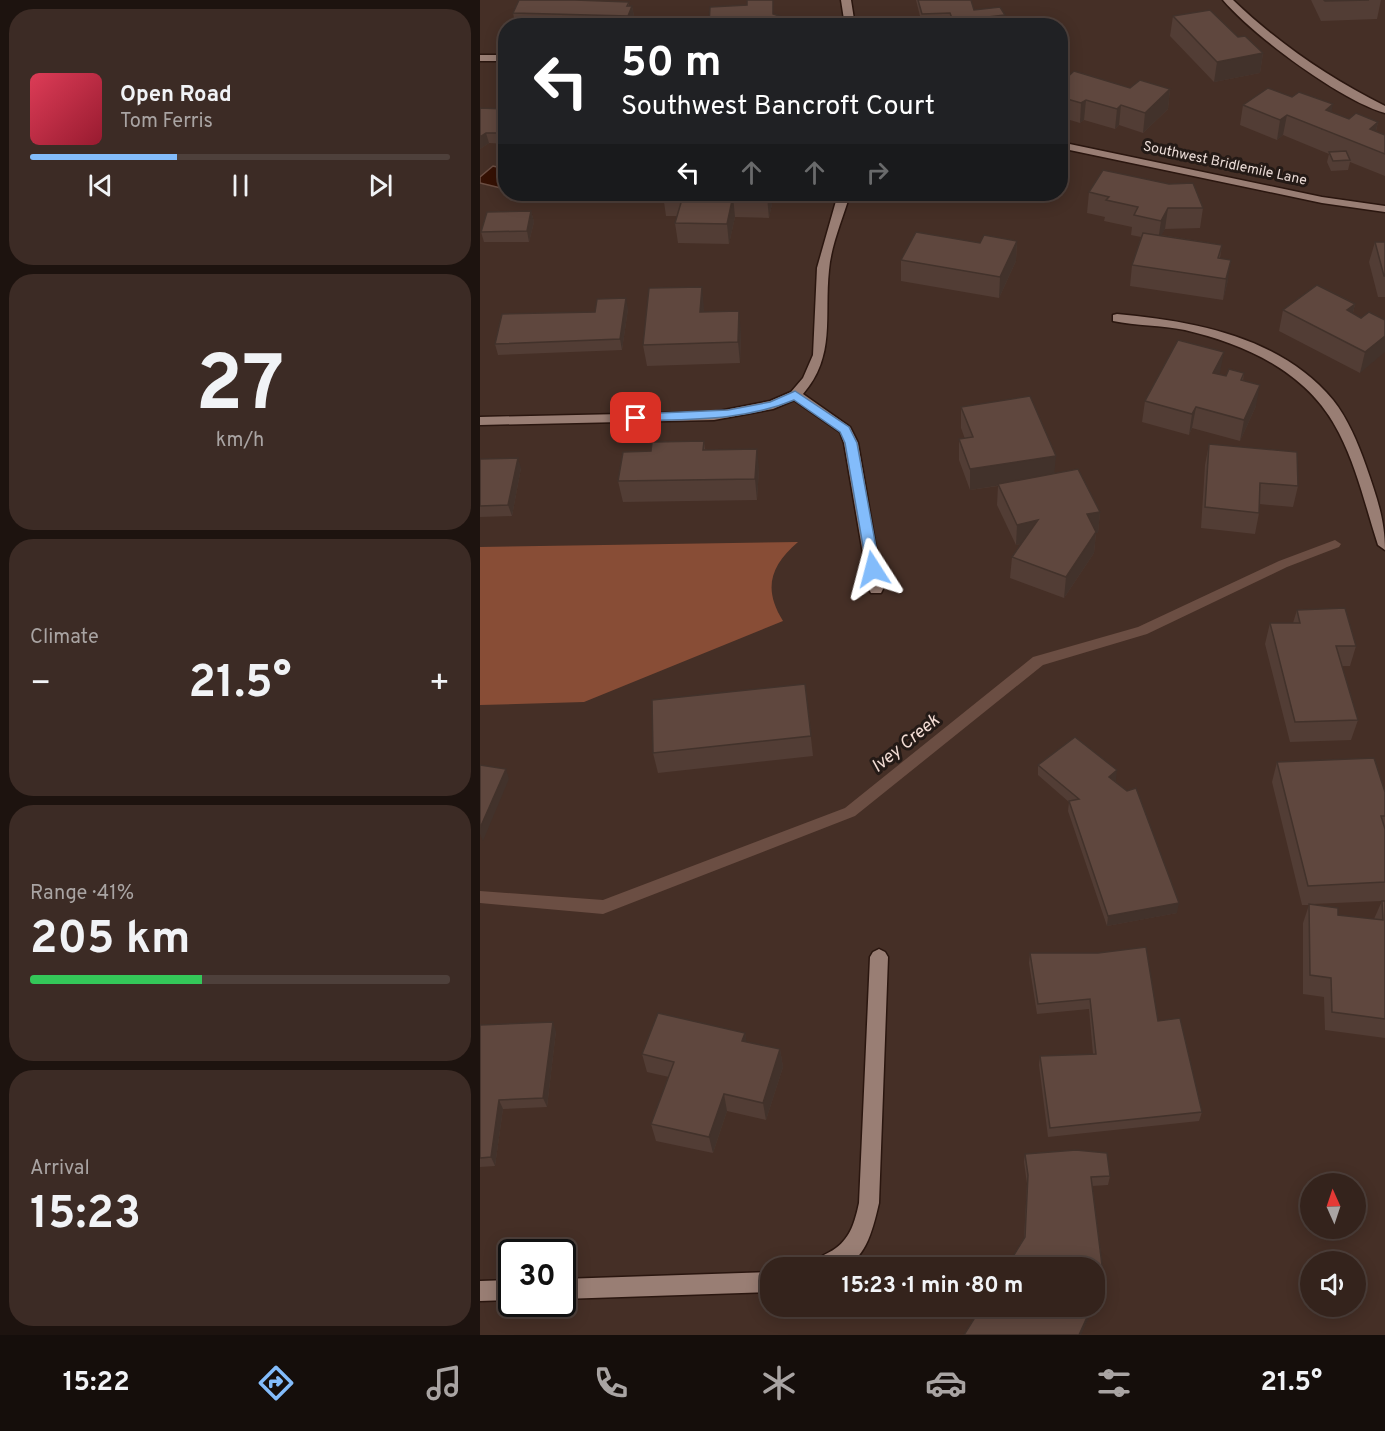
<!DOCTYPE html>
<meta charset="utf-8">
<style>
:root{--surface:#34231c;--page:#3c2b25;--text:#f1f3f6;--muted:#a9a4a3;--line:#4e403b;--accent:#83bcfb}
body{margin:0;font-family:Overpass,sans-serif;background:var(--page);color:var(--text);height:100vh;display:flex;flex-direction:column;font-size:22px;white-space:nowrap}
*{box-sizing:border-box;margin:0}
p{font-size:20px;color:var(--muted)}
.icon{flex:none;width:33px;height:33px;fill:none;stroke:currentColor;stroke-width:2;stroke-linecap:round;stroke-linejoin:round}
.map{position:relative;flex:1;overflow:hidden}
.side{display:flex;flex-direction:column;gap:9px;padding:9px;background:#1d130f;width:480px}
.side>*{flex:none}
.top-card{position:absolute;left:18px;top:18px;width:570px;height:183px;border-radius:24px;box-shadow:0 3px 15px #0003,0 0 0 2px var(--line);background:#202124;color:#fff;overflow:hidden}
.needle{width:39px;rotate:357deg}
.buttons{position:absolute;left:820px;top:1173px;display:grid;gap:12px}
.buttons a{display:grid;place-items:center;width:66px;height:66px;border-radius:50%;background:var(--surface);box-shadow:0 3px 15px #0003,0 0 0 2px var(--line);font-size:30px}
.speed{position:absolute;left:18px;top:1239px;display:flex;gap:12px;font-size:30px;font-weight:700;text-align:center}
.speed>*{display:grid;place-content:center;width:78px;height:78px;border-radius:50%;background:var(--surface);box-shadow:0 3px 15px #0003,0 0 0 2px var(--line);line-height:1}
.speed .limit{border:3px solid #111;border-radius:9px;background:#fff;color:#111}
.pin{position:absolute;display:grid;place-items:center;width:51px;height:51px;color:#fff;margin:-26px;border-radius:12px;box-shadow:0 3px 9px #0006}
.me{position:absolute;width:66px;margin:-33px;rotate:351deg;stroke-linejoin:round;filter:drop-shadow(0 0 4px #0008)}
.turn{display:flex;align-items:center;gap:21px;height:126px;padding:0 24px;font-size:27px}
.turn .icon{width:78px;height:78px;stroke-width:2.5}
.turn b{display:block;font-size:42px;line-height:51px}
.lanes{display:flex;align-items:center;height:57px;padding:0 24px;background:#0003;justify-content:center;gap:30px;direction:ltr}
.lanes .off{opacity:.35}
.big{font-size:45px;font-weight:700;line-height:1.1}
.side .card{flex:1;display:flex;flex-direction:column;justify-content:center;gap:9px;min-width:0;padding:0 21px;border-radius:24px;background:var(--page)}
.side .dial{align-items:center;gap:0}
.dial b{font-size:78px;line-height:1}
.song{display:flex;align-items:center;gap:18px}
.cover{width:72px;height:72px;border-radius:9px;background:linear-gradient(135deg,hsl(350 70% 55%),hsl(350 70% 35%))}
.played{height:6px;border-radius:3px;background:linear-gradient(90deg,var(--accent) 35%,var(--line) 35%)}
.keys{display:flex;justify-content:space-around;direction:ltr}
.heat{display:flex;justify-content:space-between;align-items:center;font-size:33px;direction:ltr}
.charge{height:9px;border-radius:4px;background:linear-gradient(90deg,#34c759 41%,var(--line) 0)}
.trip{position:absolute;left:280px;top:1257px;width:345px;height:60px;border-radius:24px;background:var(--surface);box-shadow:0 3px 15px #0003,0 0 0 2px var(--line);font-weight:700;line-height:60px;text-align:center}
.menu{display:flex;height:96px;justify-content:space-around;align-items:center;background:#150e0b;color:var(--muted)}
.menu .icon{width:42px;height:42px}
.menu .active{color:var(--accent)}
.menu b{font-size:27px;color:var(--text)}
main{display:flex;flex:1;min-height:0}
.map>svg:first-child{display:block}
.green{fill:#884d36}
.water{fill:#351104;stroke:#6b4e43;stroke-width:1.5}
.lines{fill:none;stroke-linecap:round;stroke-linejoin:round}
.stream{fill:#6b4e43;fill-rule:evenodd}
.street-casing{stroke:#2a160f;stroke-width:3}
.secondary-casing{stroke:#2a160f;stroke-width:3}
.street{fill:#997e74;fill-rule:evenodd}
.secondary{fill:#997e74;fill-rule:evenodd}
.wall{fill:#523d35;fill-rule:evenodd}
.shaded-wall{fill:#42322b}
.building{fill:#5f473e;stroke:#42322b;stroke-width:1.5}
.route{fill:#83bcfb;stroke:#557aa3;stroke-width:1.5}
.labels{text-anchor:middle;dominant-baseline:central;stroke-width:6;stroke-linejoin:round;paint-order:stroke}
.far-street-label{font-size:14px;fill:#eadbd6;stroke:#241a16}
.water-label{font-size:18px;font-style:italic;fill:#f2dcd4;stroke:#241a16}
</style>
<main>
<section class="side">
<div class="card">
<div class="song"><i class="cover"></i><div><b>Open Road</b><p>Tom Ferris</p></div></div>
<div class="played"></div>
<div class="keys"><svg class="icon" aria-label="previous" viewBox="0 0 24 24"><path d="M18 5L8 12l10 7zM5 5v14"/></svg><svg class="icon" aria-label="pause" viewBox="0 0 24 24"><path d="M8 5v14M16 5v14"/></svg><svg class="icon" aria-label="next" viewBox="0 0 24 24"><path d="M6 5l10 7-10 7zM19 5v14"/></svg></div>
</div>
<div class="card dial"><b>27</b><p>km/h</p></div>
<div class="card"><p>Climate</p>
<div class="heat"><a>−</a><b class="big">21.5°</b><a>+</a></div>
</div>
<div class="card"><p>Range · 41%</p><b class="big">205 km</b><div class="charge"></div></div>
<div class="card"><p>Arrival</p><b class="big">15:23</b></div>
</section>
<div class="map">
<svg width="905" height="1335" viewBox="0 0 905 1335">
<rect width="100%" height="100%" fill="#452f26"/>
<path class="green" d="M318,542C290,566 283,589 303,621L104,702L0,705V547Z"/>
<path class="water" d="M13,166L25,169V189L0,183V177Z"/>
<g class="lines">
<path class="stream" d="M855,540L861,544L859,547L807,567L667,634L563,665L375,816L123,914L0,903V891L123,900L365,808L553,657L658,627L799,561Z"/>
<defs>
<g id="street">
<path d="M361,0H371L375,26H365Z"/>
<rect x="0" y="55" width="26" height="6"/>
<path d="M580,142L842,197L905,206V212L842,203L580,148Z"/>
<path d="M358,194H370C363,218 351,245 349,270C344,317 356,356 323,394L370,427L378,443L403,589L401,593H391L389,589L364,443L360,432L314,400L293,409L234,420L0,425V417L234,412L290,401L311,392L323,378L333,355L337,268Z"/>
<path d="M637,314C714,321 801,337 853,400C868,419 878,443 886,466C896,495 905,519 905,550L898,545C886,508 877,468 859,433C829,373 768,345 705,330C681,325 656,326 633,321V315Z"/>
<path d="M399,949L405,952L408,957L399,1203C394,1224 387,1259 363,1267C354,1270 340,1268 330,1268C334,1257 347,1255 356,1248C371,1237 375,1221 379,1203L390,957L393,952Z"/>
<path d="M291,1272V1292L82,1299V1279Z"/>
<path d="M32,1280V1300L0,1301V1281Z"/>
</g>
<path id="secondary" d="M743,0H753C799,44 849,78 905,106V113C860,100 774,36 743,0Z"/>
</defs>
<use href="#street" class="street-casing"/>
<use href="#secondary" class="secondary-casing"/>
<use href="#street" class="street"/>
<use href="#secondary" class="secondary"/>
</g>
<g class="wall">
<path d="M436,0H491L494,10L525,15V25L471,26L470,23L442,24Z"/>
<path d="M831,0H901L897,19L841,21Z"/>
<path d="M149,2V6H152L154,16L150,26H117L35,23L33,13Z"/>
<path d="M294,14L318,22V26H229Z"/>
<path d="M693,16L783,53L780,73L734,82L690,36Z"/>
<path d="M580,81L650,88L690,89L688,109L663,133L639,125L635,129L604,120L600,123L580,117Z"/>
<path d="M763,105L851,112L869,119L898,122L896,131L905,135V176L870,162L868,170L851,171L847,162L849,154L803,135L797,140L760,125Z"/>
<path d="M0,108L26,109V144L9,143L0,149Z"/>
<path d="M609,192L723,208L720,228L685,229L681,235L742,245L740,258L748,280L743,300L650,286L652,265L661,237L651,235L652,227L624,221L625,217L607,213Z"/>
<path d="M294,194L289,218L255,217L249,244L198,243L195,223L197,216H186L183,195Z"/>
<path d="M451,194H487L482,200Z"/>
<path d="M51,211L54,222L49,242H4L1,232Z"/>
<path d="M537,241L536,261L519,298L421,281V260Z"/>
<path d="M895,242H905V297H898L889,262Z"/>
<path d="M875,304L873,313L881,318L905,320L880,373L799,331L803,310Z"/>
<path d="M224,308V312L261,332L260,363L167,366L163,345Z"/>
<path d="M148,309L142,350L18,355L15,344L115,312Z"/>
<path d="M740,373L739,374L746,376L764,373L763,381L776,406L760,441L712,428L709,435L662,422L665,401Z"/>
<path d="M481,407L575,473L620,512L618,533H616L614,553L584,598L530,578L532,557L541,544L536,545L517,505L518,486L490,490L479,460V439H485L481,428Z"/>
<path d="M224,441L225,449L279,469L277,500L143,502L138,481L171,451Z"/>
<path d="M729,444L818,486L813,507L779,504V513L775,534L721,528L725,465Z"/>
<path d="M0,459L41,468L32,516L0,517Z"/>
<path d="M817,610L876,646L870,666H862L878,720L871,740L810,742L785,644L790,623H813Z"/>
<path d="M325,684L333,756L178,773L173,753Z"/>
<path d="M797,762L905,792V1038L845,1030L844,997L823,994V923L829,905H822L792,782ZM902,901L894,919L858,915L832,904Z"/>
<path d="M558,765L636,781L635,782L697,913L627,926L588,811L589,802L558,775Z"/>
<path d="M550,953L678,1021L722,1112L719,1121L568,1137L559,1065L560,1056L613,1054L609,1009L557,1014L549,963Z"/>
<path d="M0,1025L76,1031L67,1107L23,1109L15,1166L0,1167Z"/>
<path d="M265,1033L266,1042L300,1049L303,1067L286,1120L247,1111L233,1153L176,1141L171,1124L189,1077L167,1072L162,1054Z"/>
<path d="M545,1154L630,1176L628,1185L612,1186L624,1281L623,1289L544,1238L547,1184L544,1162Z"/>
</g>
<g class="shaded-wall">
<path d="M152,6L154,16L150,26L148,16Z"/>
<path d="M525,15V25L473,26V21Z"/>
<path d="M783,53L780,73L734,82L737,62Z"/>
<path d="M690,89L688,109L663,133L665,113Z"/>
<path d="M606,100L604,120L600,123L601,103Z"/>
<path d="M853,104L849,124L841,130L846,110Z"/>
<path d="M641,105L639,125L635,129L637,109Z"/>
<path d="M807,115L803,135L797,140L800,120Z"/>
<path d="M898,122L893,142L890,129Z"/>
<path d="M6,133L9,143L0,149V137Z"/>
<path d="M78,194H93V195L79,198Z"/>
<path d="M288,194H294L289,218L287,197Z"/>
<path d="M483,194H487L482,200Z"/>
<path d="M253,196L255,217L249,244L247,224Z"/>
<path d="M688,208L685,229L678,241L681,221Z"/>
<path d="M51,211L54,222L49,242L47,231Z"/>
<path d="M537,241L536,261L519,298L520,277Z"/>
<path d="M751,260L748,280L743,300L746,279Z"/>
<path d="M222,287L224,308L223,333L220,312Z"/>
<path d="M146,298L148,309L142,350L140,339Z"/>
<path d="M875,304L870,325L867,310Z"/>
<path d="M259,311L261,332L260,363L258,342Z"/>
<path d="M905,336V352L880,373L885,352Z"/>
<path d="M744,352L740,373L729,394L733,373Z"/>
<path d="M780,385L776,406L760,441L764,420Z"/>
<path d="M716,407L712,428L709,435L712,414Z"/>
<path d="M277,449L279,469L277,500L275,479Z"/>
<path d="M576,456L574,477L490,490V469Z"/>
<path d="M38,458L41,468L32,516L28,505Z"/>
<path d="M620,512L618,533H616L614,553L584,598L586,577L607,514Z"/>
<path d="M558,520L557,541L536,545L537,525Z"/>
<path d="M26,769L29,779L3,841L0,834V828Z"/>
<path d="M637,770L636,781L628,787L629,777Z"/>
<path d="M699,903L697,913L627,926L628,916Z"/>
<path d="M73,1022L76,1031L67,1107L63,1098Z"/>
<path d="M265,1033L268,1050L262,1041Z"/>
<path d="M300,1049L303,1067L286,1120L283,1103Z"/>
<path d="M244,1094L247,1111L233,1153L229,1137Z"/>
<path d="M19,1100L23,1109L15,1166L11,1157Z"/>
<path d="M624,1281L623,1289L615,1305V1301Z"/>
<path d="M612,1306H614L601,1335H599Z"/>
</g>
<g class="building">
<path d="M39,0H95L149,2L147,6H152L148,16L33,13Z"/>
<path d="M267,0H293V14L318,22L312,26H281L275,23L229,25L230,7L267,5Z"/>
<path d="M438,0H491L494,10L520,7L525,15L473,21L470,13L442,14Z"/>
<path d="M844,0H889L845,1Z"/>
<path d="M730,10L758,37L765,36L783,53L737,62L693,16Z"/>
<path d="M483,22L490,26H474Z"/>
<path d="M594,71L650,88L660,80L690,89L665,113L641,105L637,109L606,100L601,103L580,97V81L582,82Z"/>
<path d="M788,88L812,97L819,92L853,104L846,110L869,119L876,113L898,122L890,129L905,135V154L807,115L800,120L763,105Z"/>
<path d="M0,108L26,109V133H6L0,137Z"/>
<path d="M866,151L870,160L853,161L849,152Z"/>
<path d="M623,170L689,184L713,183L723,208H688L681,221L654,215L658,207L626,200L629,197L609,192Z"/>
<path d="M184,194H288L287,197L253,196L247,224L195,223L203,196L183,195Z"/>
<path d="M51,211L47,231L1,232L7,212Z"/>
<path d="M436,232L500,243L504,235L537,241L520,277L421,260Z"/>
<path d="M663,233L742,245L738,258L751,260L746,279L652,265Z"/>
<path d="M895,242H905V276H904Z"/>
<path d="M837,285L875,304L867,310L881,318L889,312L905,320V336L885,352L803,310Z"/>
<path d="M222,287L220,312L259,311L258,342L163,345L169,288Z"/>
<path d="M146,298L140,339L15,344L22,314L115,312L117,299Z"/>
<path d="M698,340L744,352L733,373L746,376L749,369L764,373L761,380L780,385L764,420L716,407L712,414L665,401Z"/>
<path d="M550,396L576,456L490,469L479,439L493,437L481,407Z"/>
<path d="M224,441L223,450L277,449L275,479L138,481L143,452L171,451L172,442Z"/>
<path d="M729,444L817,452L818,486L780,483L779,513L725,507Z"/>
<path d="M38,458L28,505L0,506V459Z"/>
<path d="M598,469L620,512L607,514L616,532L586,577L532,557L558,520L537,525L518,484Z"/>
<path d="M865,608L876,646H856L878,720L815,722L790,623H820L817,610Z"/>
<path d="M325,684L331,736L173,753L172,700Z"/>
<path d="M595,737L637,770L629,777L647,791L656,788L699,903L628,916L589,801L599,799L558,765Z"/>
<path d="M894,758L905,792V816H901L905,829V882L828,886L797,762Z"/>
<path d="M0,765L26,769L0,828Z"/>
<path d="M902,901H905V1019L852,1012L851,978L830,975L829,904L858,908V915L903,920Z"/>
<path d="M666,947L678,1021L700,1018L722,1112L570,1128L560,1056L616,1054L610,999L558,1004L550,953H618Z"/>
<path d="M178,1013L265,1033L262,1041L300,1049L283,1103L244,1094L229,1137L171,1124L194,1062L162,1054Z"/>
<path d="M73,1022L63,1098L19,1100L11,1157L0,1158V1025Z"/>
<path d="M596,1150L627,1153L630,1176L611,1177L624,1281L615,1301V1268H526L545,1237L548,1175L545,1154Z"/>
<path d="M502,1306H612L599,1335H484Z"/>
</g>
<path class="route" d="M315,391L369,427L377,443L400,569L398,572H389L387,569L365,443L360,432L314,400C264,421 209,419 156,421L150,418L156,414L248,410L290,402Z"/>
<g class="labels">
<g class="far-street-label">
<text transform="translate(745 164) rotate(12)">Southwest Bridlemile Lane</text>
</g>
<g class="water-label">
<text transform="translate(426 744) rotate(-39)">Ivey Creek</text>
</g>
</g>
</svg>
<div class="buttons">
<a><svg class="needle" viewBox="-14 -14 28 28"><path d="M0-13l5 13h-10z" fill="#e53935"/><path d="M0 13l5-13h-10z" fill="#a9a4a3"/></svg></a>
<a><svg class="icon" aria-label="sound" viewBox="0 0 24 24"><path d="M4 9h4l5-4v14l-5-4H4zM17 9q2 3 0 6"/></svg></a>
</div>
<div class="speed"><div class="limit">30</div></div>
<div class="pin" style="left:156px;top:418px;background:#d93025"><svg class="icon" aria-label="arrive" viewBox="0 0 24 24"><path d="M6 21V4h12l-3 4 3 4H6"/></svg></div>
<svg class="me" style="left:393px;top:569px" viewBox="-20 -20 40 40"><path d="M0-17L14 15 0 8-14 15z" fill="#83bcfb" stroke="#fff" stroke-width="4"/></svg>
<div class="trip">15:23 · 1 min · 80 m</div>
<div class="top-card">
<div class="turn"><svg class="icon" aria-label="left" viewBox="0 0 24 24"><path d="M17 20v-9H6M10 6l-5 5 5 5"/></svg><div><b>50 m</b>Southwest Bancroft Court</div></div>
<div class="lanes"><svg class="icon" aria-label="left" viewBox="0 0 24 24"><path d="M17 20v-9H6M10 6l-5 5 5 5"/></svg><svg class="icon off" aria-label="ahead" viewBox="0 0 24 24"><path d="M12 20V5M6 11l6-6 6 6"/></svg><svg class="icon off" aria-label="ahead" viewBox="0 0 24 24"><path d="M12 20V5M6 11l6-6 6 6"/></svg><svg class="icon off" aria-label="right" viewBox="0 0 24 24"><path d="M7 20v-9h11M14 6l5 5-5 5"/></svg></div>
</div>
</div>
</main>
<nav class="menu">
<b>15:22</b>
<svg class="icon active" aria-label="directions" viewBox="0 0 24 24"><path d="M12 3l9 9-9 9-9-9zM9 14v-3h6M13 9l2 2-2 2"/></svg>
<svg class="icon" aria-label="music" viewBox="0 0 24 24"><path d="M9 18V5l10-2v13"/><circle cx="6" cy="18" r="3"/><circle cx="16" cy="16" r="3"/></svg>
<svg class="icon" aria-label="phone" viewBox="0 0 24 24"><path d="M5 4h4l2 5-3 2q2 4 5 5l2-3 5 2v4C11 20 4 13 5 4z"/></svg>
<svg class="icon" aria-label="climate" viewBox="0 0 24 24"><path d="M12 3v18M4 7l16 10M4 17L20 7"/></svg>
<svg class="icon" aria-label="car" viewBox="0 0 24 24"><path d="M5 17H2v-5l4-1 3-4h7l3 4 3 1v5h-3M9 17h6M6 11h13"/><circle cx="7" cy="17" r="2"/><circle cx="17" cy="17" r="2"/></svg>
<svg class="icon" aria-label="filters" viewBox="0 0 24 24"><path d="M4 7h16M4 17h16"/><circle cx="9" cy="7" r="2"/><circle cx="15" cy="17" r="2"/></svg>
<b>21.5°</b>
</nav>
